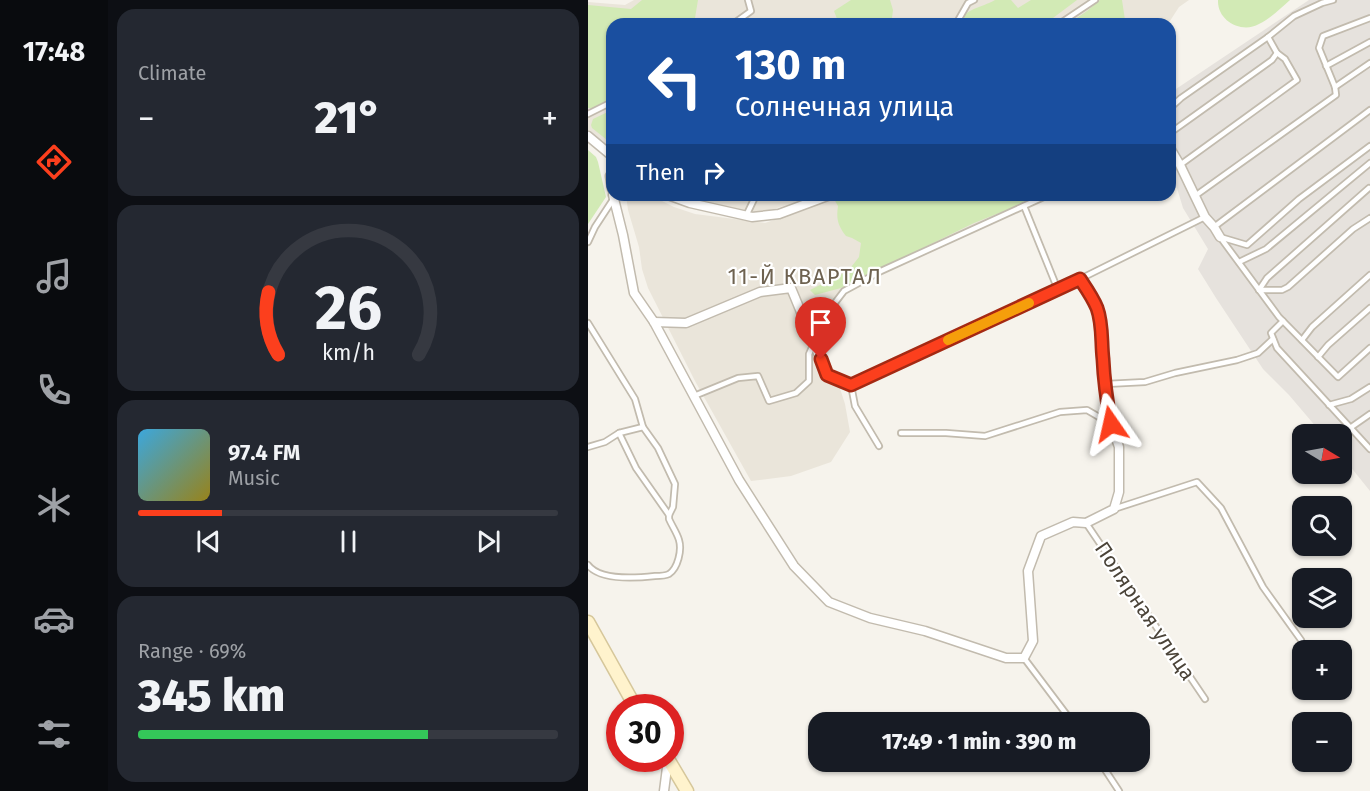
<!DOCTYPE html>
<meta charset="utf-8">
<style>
:root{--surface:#171b24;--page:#242831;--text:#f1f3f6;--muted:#9ea1a6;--line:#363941;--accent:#fc3f1d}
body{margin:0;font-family:"Fira Sans",sans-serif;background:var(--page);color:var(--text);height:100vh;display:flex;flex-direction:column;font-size:22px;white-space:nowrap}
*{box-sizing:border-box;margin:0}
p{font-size:20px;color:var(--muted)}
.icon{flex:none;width:33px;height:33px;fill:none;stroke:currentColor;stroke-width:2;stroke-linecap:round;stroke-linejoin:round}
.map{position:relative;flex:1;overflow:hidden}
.panel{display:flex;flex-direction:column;gap:9px;padding:9px;background:#0d0f14;width:480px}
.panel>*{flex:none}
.banner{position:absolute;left:18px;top:18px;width:570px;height:183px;border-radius:18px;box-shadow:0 2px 4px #0004;background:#1a4fa0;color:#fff;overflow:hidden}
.needle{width:39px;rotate:100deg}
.controls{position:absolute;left:704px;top:424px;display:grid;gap:12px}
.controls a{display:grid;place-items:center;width:60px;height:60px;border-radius:12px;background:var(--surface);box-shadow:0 2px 4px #0004;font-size:30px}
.speed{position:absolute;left:18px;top:694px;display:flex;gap:12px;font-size:30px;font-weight:700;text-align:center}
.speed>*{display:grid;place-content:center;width:78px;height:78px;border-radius:50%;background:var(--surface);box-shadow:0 2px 4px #0004;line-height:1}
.speed .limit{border:9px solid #d22;background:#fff;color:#111}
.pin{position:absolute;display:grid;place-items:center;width:51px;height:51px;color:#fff;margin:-62px -26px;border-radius:50% 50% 50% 0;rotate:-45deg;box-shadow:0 0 6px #0007}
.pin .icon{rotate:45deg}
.me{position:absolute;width:66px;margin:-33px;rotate:349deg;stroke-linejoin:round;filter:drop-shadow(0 0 4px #0008)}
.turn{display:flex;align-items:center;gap:21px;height:126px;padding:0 30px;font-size:27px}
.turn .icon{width:78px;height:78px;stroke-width:2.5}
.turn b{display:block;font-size:42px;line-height:51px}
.then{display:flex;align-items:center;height:57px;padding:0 30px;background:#0003;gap:12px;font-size:22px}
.big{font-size:45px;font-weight:800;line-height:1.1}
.panel .tile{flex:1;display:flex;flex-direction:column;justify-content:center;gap:9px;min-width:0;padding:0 21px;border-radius:18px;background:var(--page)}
.panel .dial{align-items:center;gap:0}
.dial svg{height:156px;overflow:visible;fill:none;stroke:var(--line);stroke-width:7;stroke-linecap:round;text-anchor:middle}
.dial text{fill:var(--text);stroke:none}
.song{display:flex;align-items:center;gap:18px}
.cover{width:72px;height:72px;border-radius:9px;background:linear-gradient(135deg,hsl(200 70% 55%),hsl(50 70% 35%))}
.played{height:6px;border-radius:3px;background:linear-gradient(90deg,var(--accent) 20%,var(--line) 20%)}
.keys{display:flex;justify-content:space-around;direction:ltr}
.heat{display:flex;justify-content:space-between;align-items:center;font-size:33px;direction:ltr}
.charge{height:9px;border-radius:4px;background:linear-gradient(90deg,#34c759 69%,var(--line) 0)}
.trip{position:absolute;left:220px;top:712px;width:342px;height:60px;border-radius:18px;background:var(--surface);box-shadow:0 2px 4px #0004;font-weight:800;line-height:60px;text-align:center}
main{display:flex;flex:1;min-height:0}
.dock{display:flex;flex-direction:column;width:108px;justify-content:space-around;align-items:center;background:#090b0e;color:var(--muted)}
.dock .icon{width:42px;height:42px}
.dock .current{color:var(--accent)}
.dock b{font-size:27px;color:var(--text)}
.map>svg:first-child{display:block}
.residential{fill:#eae5da}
.industrial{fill:#e6e2dd}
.green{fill:#d2eab5}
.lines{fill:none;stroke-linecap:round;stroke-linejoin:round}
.lane-casing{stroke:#c2bbae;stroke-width:8}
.street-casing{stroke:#c2bbae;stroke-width:11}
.secondary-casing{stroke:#d6c79b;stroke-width:15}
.lane{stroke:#fff;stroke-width:4.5}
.street{stroke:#fff;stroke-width:8}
.secondary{stroke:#fff3cd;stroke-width:12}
.route-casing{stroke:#a42913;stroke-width:15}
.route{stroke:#fc3f1d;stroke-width:10}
.slow{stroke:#f59e0b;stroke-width:10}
.labels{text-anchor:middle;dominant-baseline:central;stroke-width:4.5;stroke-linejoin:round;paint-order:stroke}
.street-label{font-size:21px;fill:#4b4439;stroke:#fff}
.neighbourhood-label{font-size:22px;letter-spacing:1.5px;fill:#6e6250;stroke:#fff}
</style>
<main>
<nav class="dock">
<b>17:48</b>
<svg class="icon current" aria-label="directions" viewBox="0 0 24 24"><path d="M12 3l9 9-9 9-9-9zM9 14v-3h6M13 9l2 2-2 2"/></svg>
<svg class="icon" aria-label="music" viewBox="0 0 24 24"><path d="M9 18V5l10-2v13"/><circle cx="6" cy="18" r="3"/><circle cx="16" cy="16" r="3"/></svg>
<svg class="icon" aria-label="phone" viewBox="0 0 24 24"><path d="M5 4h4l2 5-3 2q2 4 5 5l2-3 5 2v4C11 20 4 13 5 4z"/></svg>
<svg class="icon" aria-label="climate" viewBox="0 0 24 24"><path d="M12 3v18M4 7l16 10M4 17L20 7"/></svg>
<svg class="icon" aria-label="car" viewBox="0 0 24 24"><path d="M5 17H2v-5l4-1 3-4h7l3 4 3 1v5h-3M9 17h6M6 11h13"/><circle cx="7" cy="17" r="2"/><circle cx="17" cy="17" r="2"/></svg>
<svg class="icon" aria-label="filters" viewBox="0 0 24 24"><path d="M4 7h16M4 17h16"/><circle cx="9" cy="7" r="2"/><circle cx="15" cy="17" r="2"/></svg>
</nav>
<section class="panel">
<div class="tile"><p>Climate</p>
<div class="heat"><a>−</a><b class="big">21°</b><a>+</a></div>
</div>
<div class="tile dial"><svg viewBox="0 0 100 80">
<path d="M14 69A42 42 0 1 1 86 69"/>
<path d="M14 69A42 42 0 0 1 9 37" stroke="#fc3f1d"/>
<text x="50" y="56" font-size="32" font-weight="700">26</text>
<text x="50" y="72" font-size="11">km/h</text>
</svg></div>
<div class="tile">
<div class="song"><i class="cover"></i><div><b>97.4 FM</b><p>Music</p></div></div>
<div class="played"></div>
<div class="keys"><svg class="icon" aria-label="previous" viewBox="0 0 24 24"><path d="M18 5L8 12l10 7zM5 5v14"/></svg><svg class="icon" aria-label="pause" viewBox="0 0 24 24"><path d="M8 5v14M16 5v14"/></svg><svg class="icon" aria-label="next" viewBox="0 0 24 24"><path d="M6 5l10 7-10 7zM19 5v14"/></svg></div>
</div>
<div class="tile"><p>Range · 69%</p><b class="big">345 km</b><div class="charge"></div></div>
</section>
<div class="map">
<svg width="782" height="791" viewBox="0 0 782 791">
<rect width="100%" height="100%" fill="#f6f3ec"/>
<g class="residential">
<path d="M46,0H601L591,7L580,24H24V150L0,131V2L37,5Z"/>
<path d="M38,195H62L86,207L107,214L177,223L217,210L246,195H457L275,280L253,289L237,308L232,342L247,373L257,404L262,432L243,462L203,476L163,481L107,381L60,288L54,269L51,247L40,210Z"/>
<path d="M95,195H226L209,202L172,213L125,205Z"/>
</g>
<path class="industrial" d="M721,0H782V491L753,455V435H735L701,395L675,369L628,298L610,269L620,249L595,208L582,165V93Z"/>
<g class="green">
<path d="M54,0H110L106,24H24V99L10,108H0V5L43,9Z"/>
<path d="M263,0H302L305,10L304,18L291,24H251L246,11Z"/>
<path d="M407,0H423L430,8L443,0H489L457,24H370C377,8 393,8 407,0Z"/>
<path d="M512,0H534L537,20L540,24H480L499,11Z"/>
<path d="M630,0H702C693,8 683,18 671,24C654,34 629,21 630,0Z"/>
<path d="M24,110V144L4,128L3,125L5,119Z"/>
<path d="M0,150L8,157L10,162L18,197L0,224Z"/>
<path d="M255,195H439V202L386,223L253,288L227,295L222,290L260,271L271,257L273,243L264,238L258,236C250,226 248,219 250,206L246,199Z"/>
</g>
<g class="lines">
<defs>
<g id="lane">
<path d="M145,24L163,11L160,0"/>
<path d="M368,24L380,3L386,0"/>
<path d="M471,24L507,0"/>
<path d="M738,66L782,42"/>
<path d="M747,87L782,63"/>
<path d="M582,108L593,98L680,37L706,16L734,3L745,0"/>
<path d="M0,114L24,102"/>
<path d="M582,133L684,60L689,53"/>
<path d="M592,165L709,80L697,59L689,53L680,37"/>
<path d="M607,196L748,95L747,87L731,48L735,36L782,18"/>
<path d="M436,206L470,290"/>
<path d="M158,216L168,195"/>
<path d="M626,227L782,110"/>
<path d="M632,237L691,317L750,377L782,348"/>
<path d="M632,237L659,245L711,199L782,146"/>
<path d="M0,242L7,227L26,198"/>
<path d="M651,262L678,249L782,163"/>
<path d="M492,279L509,308L514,334V358L518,384L557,382L587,373L649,360L670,353L685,339"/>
<path d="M671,290L679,278L781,188"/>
<path d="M671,290H694L700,287L765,229L782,218"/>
<path d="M695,321L683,333L689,348L782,449"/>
<path d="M0,323L47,399L55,427"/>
<path d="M223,334L256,291L293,271L460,195"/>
<path d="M714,340L724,327L782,275"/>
<path d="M730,357L740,345L782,308"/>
<path d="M239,375L263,385L492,279L617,217"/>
<path d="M263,385L267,406L291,446"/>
<path d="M106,396L150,378L170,376L181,401L208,393L221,381V354L225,345"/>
<path d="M741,405L763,399L782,387"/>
<path d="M762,428L782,414"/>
<path d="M31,433L48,468L81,515"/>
<path d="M313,433H358L397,436L472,412L499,410L523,424"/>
<path d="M0,447L17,442L31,433L55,427L70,448L87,484L85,507L81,515V519C84,526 89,533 91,540C94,550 90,568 81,574C77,576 71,576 67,576C49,578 12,581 0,565"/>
<path d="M526,509L609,482L633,508L675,587L713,640"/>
<path d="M498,523L617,699"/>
<path d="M436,658L485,723"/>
<path d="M512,762L531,791"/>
</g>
<g id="street">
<path d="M0,136L24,156"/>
<path d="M582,148L592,165L617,217L626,227L632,237"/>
<path d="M24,173L22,176L24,189"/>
<path d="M25,195L35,235L46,293L66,322L151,480L206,566L241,602L282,618L337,631L418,658H436L445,641L440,571L453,536L485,522L498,523L526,509L531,492V447L523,424L517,395L518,384"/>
<path d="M80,195L102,203L164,217L191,214L242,195"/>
<path d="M66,322L98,323L172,292L203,288L239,375"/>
<path d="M76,791L80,760"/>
</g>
<g id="secondary">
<path d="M0,622L48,708"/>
<path d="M80,759L99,791"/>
</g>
</defs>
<use href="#lane" class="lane-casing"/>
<use href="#street" class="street-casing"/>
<use href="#secondary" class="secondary-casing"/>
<use href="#lane" class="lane"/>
<use href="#street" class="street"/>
<use href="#secondary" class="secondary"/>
</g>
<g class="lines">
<defs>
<path id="route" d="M233,359L239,375L263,385L492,279C498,288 505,298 509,308C515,324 513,342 515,359C516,381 519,402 523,424"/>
</defs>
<use href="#route" class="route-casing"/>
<use href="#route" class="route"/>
<path class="slow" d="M360,340L441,303"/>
</g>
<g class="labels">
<g class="street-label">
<text transform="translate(557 611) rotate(56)">Полярная улица</text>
</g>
<g class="neighbourhood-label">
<text x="217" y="276">11-Й КВАРТАЛ</text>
</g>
</g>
</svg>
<div class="controls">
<a><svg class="needle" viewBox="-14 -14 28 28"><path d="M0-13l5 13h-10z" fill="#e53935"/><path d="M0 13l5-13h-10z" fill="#9ea1a6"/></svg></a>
<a><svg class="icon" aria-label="search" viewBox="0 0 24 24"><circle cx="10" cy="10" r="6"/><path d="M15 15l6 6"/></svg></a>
<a><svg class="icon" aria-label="layers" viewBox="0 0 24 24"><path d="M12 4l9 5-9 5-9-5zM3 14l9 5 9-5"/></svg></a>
<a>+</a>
<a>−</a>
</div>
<div class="speed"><div class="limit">30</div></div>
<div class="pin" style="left:233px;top:359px;background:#d93025"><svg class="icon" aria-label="arrive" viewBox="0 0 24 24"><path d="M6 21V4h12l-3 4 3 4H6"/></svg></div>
<svg class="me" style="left:523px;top:424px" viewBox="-20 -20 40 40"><path d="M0-17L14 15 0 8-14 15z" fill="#fc3f1d" stroke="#fff" stroke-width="4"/></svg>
<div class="trip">17:49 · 1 min · 390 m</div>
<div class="banner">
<div class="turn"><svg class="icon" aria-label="left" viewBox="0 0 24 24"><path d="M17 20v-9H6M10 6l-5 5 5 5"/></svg><div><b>130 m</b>Солнечная улица</div></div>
<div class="then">Then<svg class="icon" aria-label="right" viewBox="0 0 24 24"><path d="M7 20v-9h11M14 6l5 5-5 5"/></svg></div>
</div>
</div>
</main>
